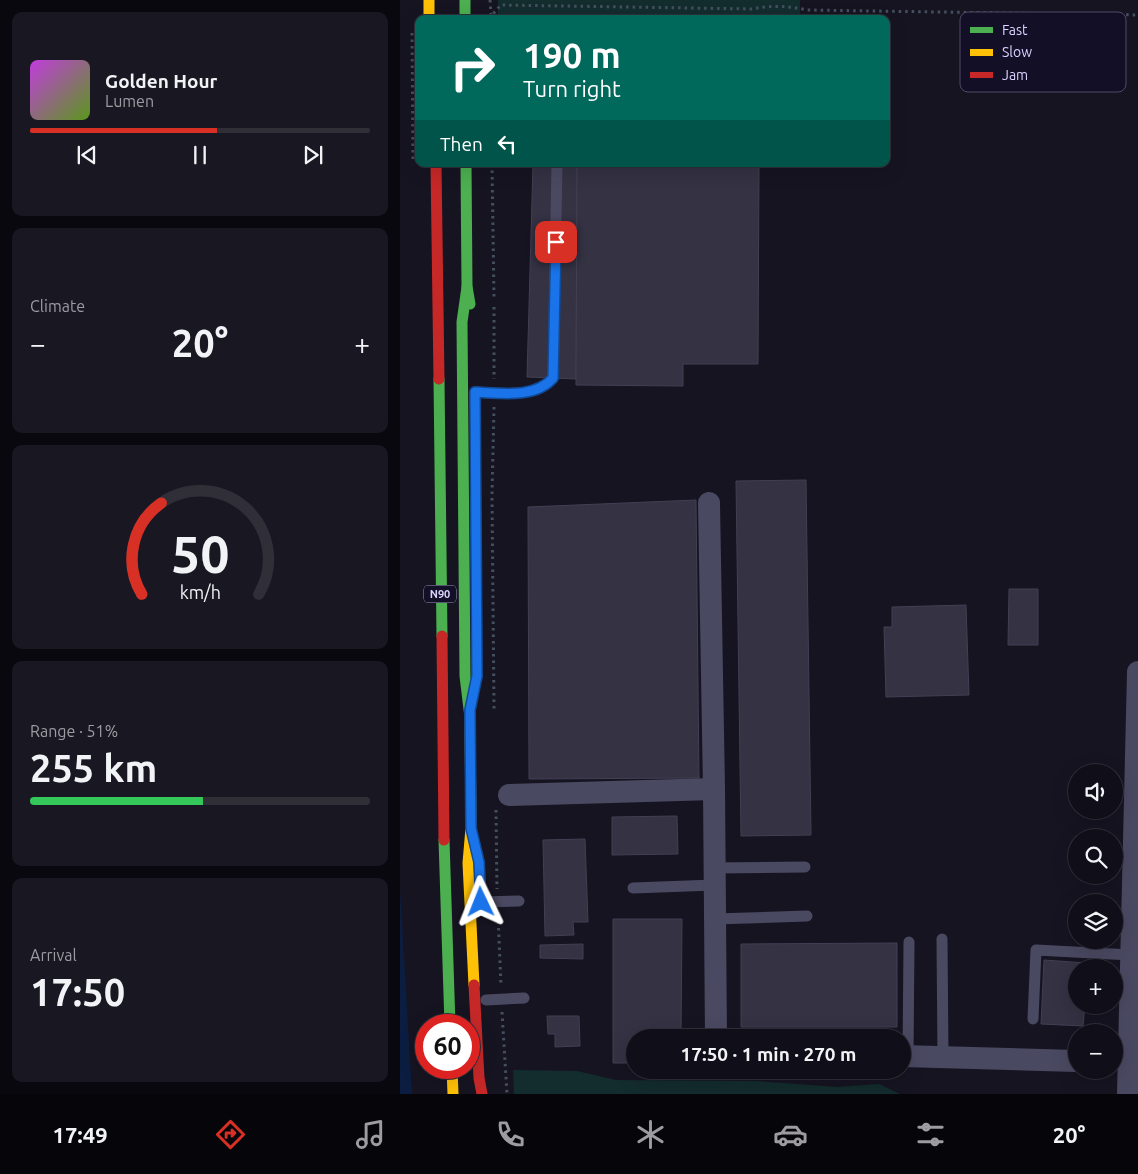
<!DOCTYPE html>
<meta charset="utf-8">
<style>
:root{--surface:#100f19;--page:#191822;--text:#f1f3f6;--muted:#9c9ca2;--line:#302f38;--accent:#d93025}
body{margin:0;font-family:Ubuntu,sans-serif;background:var(--page);color:var(--text);height:100vh;display:flex;flex-direction:column;font-size:19px;white-space:nowrap}
*{box-sizing:border-box;margin:0}
p{font-size:16px;color:var(--muted)}
.icon{flex:none;width:28px;height:28px;fill:none;stroke:currentColor;stroke-width:2;stroke-linecap:round;stroke-linejoin:round}
.map{position:relative;flex:1;overflow:hidden}
.side{display:flex;flex-direction:column;gap:12px;padding:12px;background:#09080e;width:400px}
.side>*{flex:none}
.guide{position:absolute;left:15px;top:15px;width:475px;height:152px;border-radius:10px;box-shadow:0 5px 20px #0002,0 0 0 1px var(--line);background:#00695c;color:#fff;overflow:hidden}
.controls{position:absolute;left:668px;top:764px;display:grid;gap:10px}
.controls a{display:grid;place-items:center;width:55px;height:55px;border-radius:50%;background:var(--surface);box-shadow:0 5px 20px #0002,0 0 0 1px var(--line);font-size:25px}
.speed{position:absolute;left:15px;top:1014px;display:flex;gap:10px;font-size:25px;font-weight:700;text-align:center}
.speed>*{display:grid;place-content:center;width:65px;height:65px;border-radius:50%;background:var(--surface);box-shadow:0 5px 20px #0002,0 0 0 1px var(--line);line-height:1}
.speed .limit{border:8px solid #d22;background:#fff;color:#111}
.pin{position:absolute;display:grid;place-items:center;width:42px;height:42px;color:#fff;margin:-21px;border-radius:10px;box-shadow:0 2px 8px #0006}
.me{position:absolute;width:55px;margin:-28px;rotate:358deg;stroke-linejoin:round;filter:drop-shadow(0 0 4px #0008)}
.turn{display:flex;align-items:center;gap:18px;height:105px;padding:0 25px;font-size:22px}
.turn .icon{width:65px;height:65px;stroke-width:2.5}
.turn b{display:block;font-size:35px;line-height:42px}
.then{display:flex;align-items:center;height:48px;padding:0 25px;background:#0003;gap:10px;font-size:19px}
.big{font-size:38px;font-weight:600;line-height:1.1}
.side .card{flex:1;display:flex;flex-direction:column;justify-content:center;gap:8px;min-width:0;padding:0 18px;border-radius:10px;background:var(--page)}
.side .dial{align-items:center;gap:0}
.dial svg{height:130px;overflow:visible;fill:none;stroke:var(--line);stroke-width:7;stroke-linecap:round;text-anchor:middle}
.dial text{fill:var(--text);stroke:none}
.song{display:flex;align-items:center;gap:15px}
.cover{width:60px;height:60px;border-radius:8px;background:linear-gradient(135deg,hsl(290 70% 55%),hsl(90 70% 35%))}
.played{height:5px;border-radius:2px;background:linear-gradient(90deg,var(--accent) 55%,var(--line) 55%)}
.keys{display:flex;justify-content:space-around;direction:ltr}
.heat{display:flex;justify-content:space-between;align-items:center;font-size:28px;direction:ltr}
.charge{height:8px;border-radius:4px;background:linear-gradient(90deg,#34c759 51%,var(--line) 0)}
.trip{position:absolute;left:226px;top:1029px;width:285px;height:50px;border-radius:25px;background:var(--surface);box-shadow:0 5px 20px #0002,0 0 0 1px var(--line);font-weight:600;line-height:50px;text-align:center}
.menu{display:flex;height:80px;justify-content:space-around;align-items:center;background:#06060a;color:var(--muted)}
.menu .icon{width:35px;height:35px}
.menu .active{color:var(--accent)}
.menu b{font-size:22px;color:var(--text)}
main{display:flex;flex:1;min-height:0}
.map>svg:first-child{display:block}
.green{fill:#132c2d}
.water{fill:#0b1e41}
.building{fill:#343243;stroke:#433f54}
.lines{fill:none;stroke-linecap:round;stroke-linejoin:round}
.path{stroke:#44505f;stroke-width:3;stroke-dasharray:2.5 4;stroke-linecap:butt}
.lane{stroke:#4a4962;stroke-width:11}
.street{stroke:#4a4962;stroke-width:22}
.fast{stroke:#4caf50;stroke-width:11}
.slow{stroke:#ffc107;stroke-width:11}
.jam{stroke:#c62828;stroke-width:11}
.route-casing{stroke:#114b97;stroke-width:12}
.route{stroke:#1a73e8;stroke-width:9}
.labels{text-anchor:middle;dominant-baseline:central;stroke-width:5;stroke-linejoin:round;paint-order:stroke}
.shield{fill:#130f26;stroke:#9e99be;stroke-width:1}
.shield-label{font-size:11px;font-weight:bold;fill:#d9d4ff}
.key{fill:#130f26;stroke:#4e4a67;stroke-width:1}
.key-label{font-size:14px;fill:#d9d4ff}
</style>
<main>
<section class="side">
<div class="card">
<div class="song"><i class="cover"></i><div><b>Golden Hour</b><p>Lumen</p></div></div>
<div class="played"></div>
<div class="keys"><svg class="icon" aria-label="previous" viewBox="0 0 24 24"><path d="M18 5L8 12l10 7zM5 5v14"/></svg><svg class="icon" aria-label="pause" viewBox="0 0 24 24"><path d="M8 5v14M16 5v14"/></svg><svg class="icon" aria-label="next" viewBox="0 0 24 24"><path d="M6 5l10 7-10 7zM19 5v14"/></svg></div>
</div>
<div class="card"><p>Climate</p>
<div class="heat"><a>−</a><b class="big">20°</b><a>+</a></div>
</div>
<div class="card dial"><svg viewBox="0 0 100 80">
<path d="M14 69A42 42 0 1 1 86 69"/>
<path d="M14 69A42 42 0 0 1 26 13" stroke="#d93025"/>
<text x="50" y="56" font-size="32" font-weight="700">50</text>
<text x="50" y="72" font-size="11">km/h</text>
</svg></div>
<div class="card"><p>Range · 51%</p><b class="big">255 km</b><div class="charge"></div></div>
<div class="card"><p>Arrival</p><b class="big">17:50</b></div>
</section>
<div class="map">
<svg width="738" height="1094" viewBox="0 0 738 1094">
<rect width="100%" height="100%" fill="#161421"/>
<g class="green">
<rect x="98" y="0" width="302" height="19"/>
<path d="M113,1070L177,1071L216,1080L356,1081L438,1087L479,1084L500,1094H114Z"/>
</g>
<path class="water" d="M0,889L12,1094H0Z"/>
<g class="building">
<path d="M133,164H177L176,379L127,377Z"/>
<path d="M177,164H359L358,364H283V386L176,385Z"/>
<path d="M406,480L411,835L341,836L336,481Z"/>
<path d="M296,500L299,778L129,779L128,507Z"/>
<path d="M609,589H638V645H608Z"/>
<path d="M566,605L569,695L486,697L484,627H492V607Z"/>
<path d="M277,816L278,854L212,855V817Z"/>
<path d="M185,839L188,922H173L174,935L145,936L143,840Z"/>
<path d="M213,919H282L281,1038H235V1063H213Z"/>
<path d="M497,943V1027H341V944Z"/>
<path d="M183,944V959L140,958V945Z"/>
<path d="M644,960L687,963V968H676V1005H685L683,1026L641,1024Z"/>
<path d="M147,1016H179L180,1046L155,1047V1034H148Z"/>
</g>
<g class="lines">
<g class="path">
<path d="M90,0L91,15"/>
<path d="M91,19V16L101,5L352,9C370,5 389,6 407,10L738,15"/>
<path d="M12,33L13,160"/>
<path d="M92,164L94,299"/>
<path d="M94,307V379"/>
<path d="M94,407L92,495L94,709"/>
<path d="M96,810L97,889"/>
<path d="M98,915L101,986"/>
<path d="M102,1012L107,1094"/>
</g>
<g class="lane">
<path d="M75,392C100,393 135,399 153,378L157,164"/>
<path d="M313,868L405,867"/>
<path d="M233,888L314,885"/>
<path d="M81,902L119,901"/>
<path d="M314,919L407,916"/>
<path d="M542,939L543,1057"/>
<path d="M86,1000L124,998"/>
<path d="M633,1019L636,950L731,955"/>
<path d="M508,1056L509,942"/>
</g>
<g class="street">
<path d="M309,503L314,789L316,1038"/>
<path d="M109,795L314,789"/>
<path d="M502,1056L676,1061"/>
<path d="M728,1094L738,672"/>
</g>
<g class="fast">
<path d="M65,0V19"/>
<path d="M66,164L67,287L70,304"/>
<path d="M67,287L62,322L65,676L70,717"/>
<path d="M39,379L42,636"/>
<path d="M44,840L50,1025"/>
</g>
<g class="slow">
<path d="M29,0V19"/>
<path d="M70,717L71,828L68,863L74,985"/>
<path d="M52,1068L53,1094"/>
</g>
<g class="jam">
<path d="M36,164L39,379"/>
<path d="M42,636L44,840"/>
<path d="M74,985L79,1078L82,1094"/>
</g>
</g>
<g class="lines">
<defs>
<path id="route" d="M81,902L79,862L71,828L70,710L77,676L75,392C100,393 135,399 153,378L156,242"/>
</defs>
<use href="#route" class="route-casing"/>
<use href="#route" class="route"/>
</g>
<g class="labels">
<rect class="shield" x="24" y="585.5" width="32" height="17" rx="4"/>
<g class="shield-label">
<text x="40" y="594">N90</text>
</g>
</g>
<rect x="560" y="12" width="166" height="80" rx="8" class="key"/>
<rect x="570" y="27" width="23" height="6" fill="#4caf50"/>
<rect x="570" y="49" width="23" height="7" fill="#ffc107"/>
<rect x="570" y="72" width="23" height="6" fill="#c62828"/>
<g class="key-label">
<text x="602" y="35">Fast</text>
<text x="602" y="57">Slow</text>
<text x="602" y="80">Jam</text>
</g>
</svg>
<div class="controls">
<a><svg class="icon" aria-label="sound" viewBox="0 0 24 24"><path d="M4 9h4l5-4v14l-5-4H4zM17 9q2 3 0 6"/></svg></a>
<a><svg class="icon" aria-label="search" viewBox="0 0 24 24"><circle cx="10" cy="10" r="6"/><path d="M15 15l6 6"/></svg></a>
<a><svg class="icon" aria-label="layers" viewBox="0 0 24 24"><path d="M12 4l9 5-9 5-9-5zM3 14l9 5 9-5"/></svg></a>
<a>+</a>
<a>−</a>
</div>
<div class="speed"><div class="limit">60</div></div>
<div class="pin" style="left:156px;top:242px;background:#d93025"><svg class="icon" aria-label="arrive" viewBox="0 0 24 24"><path d="M6 21V4h12l-3 4 3 4H6"/></svg></div>
<svg class="me" style="left:81px;top:902px" viewBox="-20 -20 40 40"><path d="M0-17L14 15 0 8-14 15z" fill="#1a73e8" stroke="#fff" stroke-width="4"/></svg>
<div class="trip">17:50 · 1 min · 270 m</div>
<div class="guide">
<div class="turn"><svg class="icon" aria-label="right" viewBox="0 0 24 24"><path d="M7 20v-9h11M14 6l5 5-5 5"/></svg><div><b>190 m</b>Turn right</div></div>
<div class="then">Then<svg class="icon" aria-label="left" viewBox="0 0 24 24"><path d="M17 20v-9H6M10 6l-5 5 5 5"/></svg></div>
</div>
</div>
</main>
<nav class="menu">
<b>17:49</b>
<svg class="icon active" aria-label="directions" viewBox="0 0 24 24"><path d="M12 3l9 9-9 9-9-9zM9 14v-3h6M13 9l2 2-2 2"/></svg>
<svg class="icon" aria-label="music" viewBox="0 0 24 24"><path d="M9 18V5l10-2v13"/><circle cx="6" cy="18" r="3"/><circle cx="16" cy="16" r="3"/></svg>
<svg class="icon" aria-label="phone" viewBox="0 0 24 24"><path d="M5 4h4l2 5-3 2q2 4 5 5l2-3 5 2v4C11 20 4 13 5 4z"/></svg>
<svg class="icon" aria-label="climate" viewBox="0 0 24 24"><path d="M12 3v18M4 7l16 10M4 17L20 7"/></svg>
<svg class="icon" aria-label="car" viewBox="0 0 24 24"><path d="M5 17H2v-5l4-1 3-4h7l3 4 3 1v5h-3M9 17h6M6 11h13"/><circle cx="7" cy="17" r="2"/><circle cx="17" cy="17" r="2"/></svg>
<svg class="icon" aria-label="filters" viewBox="0 0 24 24"><path d="M4 7h16M4 17h16"/><circle cx="9" cy="7" r="2"/><circle cx="15" cy="17" r="2"/></svg>
<b>20°</b>
</nav>
